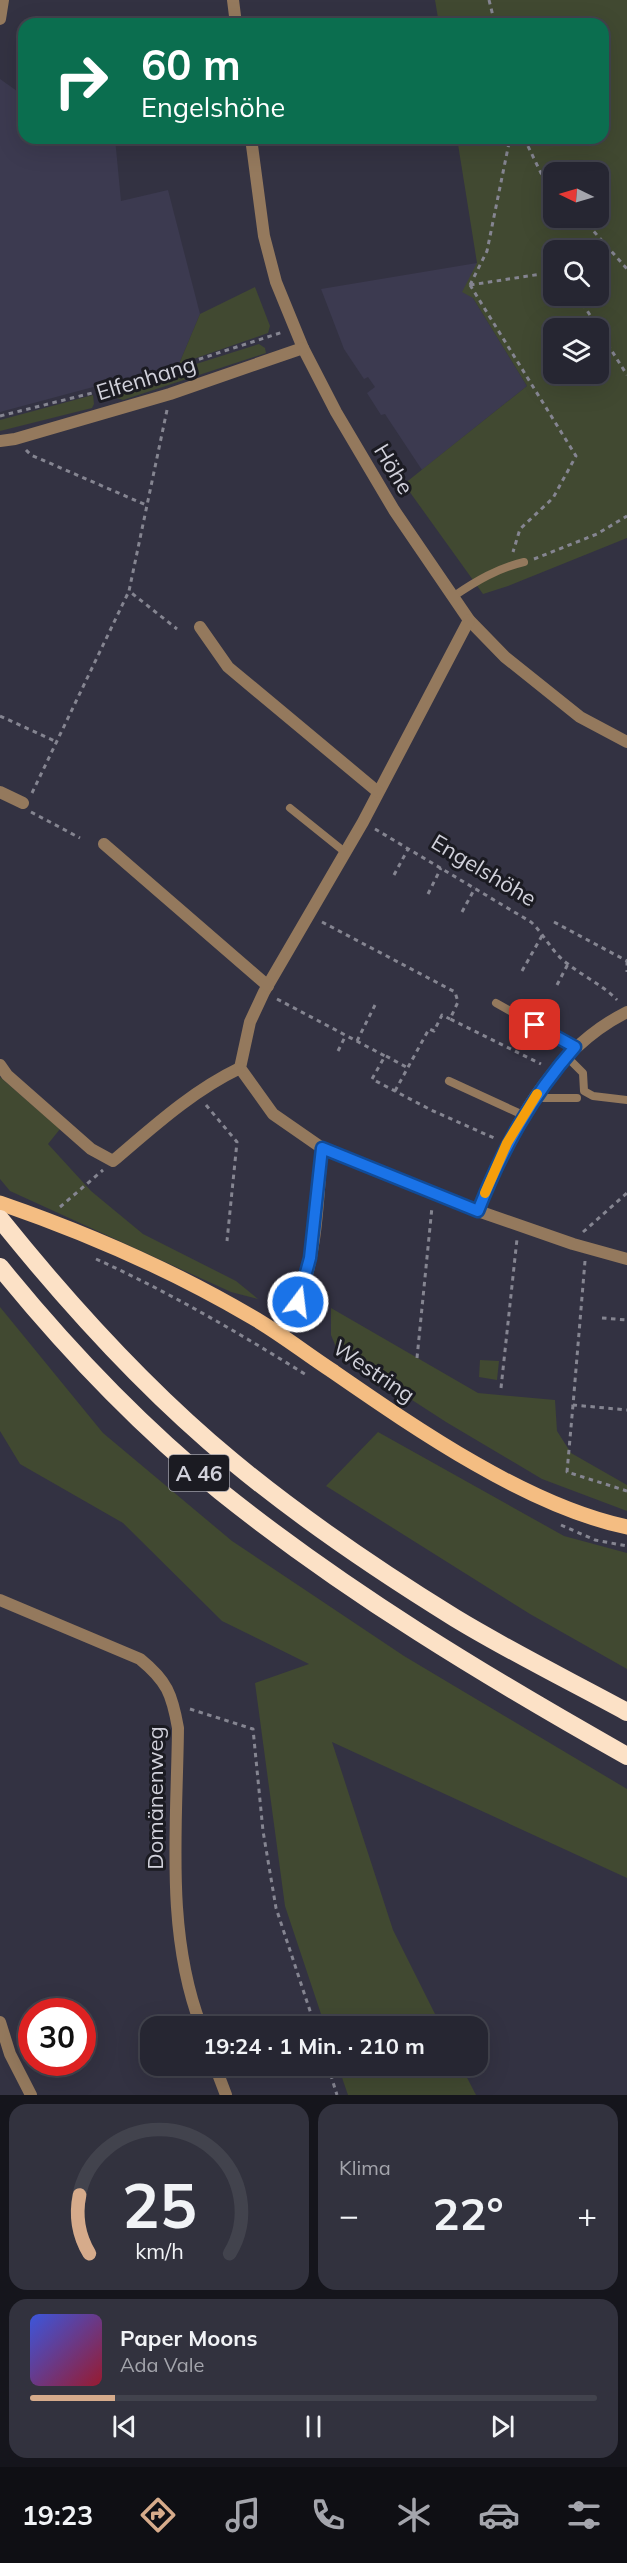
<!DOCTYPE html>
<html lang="de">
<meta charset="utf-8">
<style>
:root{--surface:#262632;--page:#32323e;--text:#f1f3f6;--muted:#a4a5ac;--line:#42434d;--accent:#d6ab8b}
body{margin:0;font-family:Mulish,sans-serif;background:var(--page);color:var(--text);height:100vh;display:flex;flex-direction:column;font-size:22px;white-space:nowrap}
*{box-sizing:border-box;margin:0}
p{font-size:20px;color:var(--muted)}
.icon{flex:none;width:33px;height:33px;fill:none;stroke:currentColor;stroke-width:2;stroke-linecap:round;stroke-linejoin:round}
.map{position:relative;height:2095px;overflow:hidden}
.drawer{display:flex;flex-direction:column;gap:9px;padding:9px;background:#15151c;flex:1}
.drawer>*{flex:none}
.top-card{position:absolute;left:18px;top:18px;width:591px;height:126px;border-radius:18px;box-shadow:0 6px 24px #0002,0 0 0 2px var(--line);background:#0b6e4f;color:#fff;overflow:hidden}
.needle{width:39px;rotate:275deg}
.controls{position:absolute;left:543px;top:162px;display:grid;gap:12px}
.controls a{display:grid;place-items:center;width:66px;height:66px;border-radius:12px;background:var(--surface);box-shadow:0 6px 24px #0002,0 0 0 2px var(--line);font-size:30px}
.speed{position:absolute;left:18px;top:1998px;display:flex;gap:12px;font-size:30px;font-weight:700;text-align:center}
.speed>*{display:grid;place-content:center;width:78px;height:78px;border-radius:50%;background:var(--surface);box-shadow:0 6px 24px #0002,0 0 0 2px var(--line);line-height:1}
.speed .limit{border:9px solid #d22;background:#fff;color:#111}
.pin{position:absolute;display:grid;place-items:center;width:51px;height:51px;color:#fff;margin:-26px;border-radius:12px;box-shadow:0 3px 9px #0006}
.me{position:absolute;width:66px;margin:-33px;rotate:15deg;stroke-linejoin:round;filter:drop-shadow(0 0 4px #0008)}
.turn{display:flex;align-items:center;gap:21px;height:126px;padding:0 24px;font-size:27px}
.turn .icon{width:78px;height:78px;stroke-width:2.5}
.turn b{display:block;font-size:42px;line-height:51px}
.big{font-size:45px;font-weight:700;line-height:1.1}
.drawer .widget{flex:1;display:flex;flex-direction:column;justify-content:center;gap:9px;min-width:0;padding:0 21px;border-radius:18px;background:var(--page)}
.drawer .dial{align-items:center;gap:0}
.dial svg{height:156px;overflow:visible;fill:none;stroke:var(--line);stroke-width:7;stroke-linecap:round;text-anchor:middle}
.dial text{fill:var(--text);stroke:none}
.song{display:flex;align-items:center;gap:18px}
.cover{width:72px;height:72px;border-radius:9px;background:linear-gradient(135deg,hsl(230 70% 55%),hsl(350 70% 35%))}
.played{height:6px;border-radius:3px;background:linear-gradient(90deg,var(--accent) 15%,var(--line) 15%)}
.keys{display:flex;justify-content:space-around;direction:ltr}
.heat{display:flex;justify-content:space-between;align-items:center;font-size:33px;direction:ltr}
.drawer .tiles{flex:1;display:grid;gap:9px;grid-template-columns:1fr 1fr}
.widget:last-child{grid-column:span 2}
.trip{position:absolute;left:140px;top:2016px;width:348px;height:60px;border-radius:18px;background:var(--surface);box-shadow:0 6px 24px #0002,0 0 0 2px var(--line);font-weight:700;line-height:60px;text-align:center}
.menu{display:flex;height:96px;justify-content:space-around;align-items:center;background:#0f0f14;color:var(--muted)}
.menu .icon{width:42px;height:42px}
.menu .active{color:var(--accent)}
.menu b{font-size:27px;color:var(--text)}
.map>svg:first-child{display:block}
.built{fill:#3c3a50}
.green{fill:#414931;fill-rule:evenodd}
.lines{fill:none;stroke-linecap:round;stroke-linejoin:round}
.path{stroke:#858591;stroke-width:3;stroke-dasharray:4.5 4.5;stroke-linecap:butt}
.lane{stroke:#94795d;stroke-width:8}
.street{stroke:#94795d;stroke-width:12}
.primary{stroke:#f4bd82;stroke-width:15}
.highway{stroke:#fce1c6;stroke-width:18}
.route-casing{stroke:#114b97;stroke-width:15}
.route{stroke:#1a73e8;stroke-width:10}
.slow{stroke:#f59e0b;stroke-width:10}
.labels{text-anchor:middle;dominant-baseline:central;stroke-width:6;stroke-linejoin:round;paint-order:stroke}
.shield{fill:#1b1b22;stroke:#9a9aa4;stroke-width:1.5}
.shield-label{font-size:21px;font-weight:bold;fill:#d1d1db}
.street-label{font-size:22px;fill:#d1d1db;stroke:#1b1b22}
</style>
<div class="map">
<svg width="627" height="2095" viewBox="0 0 627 2095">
<rect width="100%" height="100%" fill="#333242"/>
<g class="built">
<path d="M0,79L24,96V138H115L121,201L168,190L200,314L179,364L0,412Z"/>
<path d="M477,263L473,298L527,386L422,470L385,414L381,415L367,393L375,387L368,377L364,379L344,349L321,289Z"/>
</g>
<g class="green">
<path d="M435,0H627V538L508,586L483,594L404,484L527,386L473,298L462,292L477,263L457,138H603V24H439ZM554,172H598V218H554ZM554,250H598V296H554ZM554,328H598V374H554Z"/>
<path d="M255,287L270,326L268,333L179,364L200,314Z"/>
<path d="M259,344L265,348L266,353L123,400L117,398L115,393L117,389Z"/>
<path d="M93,395L94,404L92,408L0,431V420Z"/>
<path d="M0,1077L60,1129L48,1144L91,1191L143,1234L236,1281L258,1299L231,1292L10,1191L0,1179Z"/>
<path d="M0,1307L103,1433L232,1541L404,1656L627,1789V1878L332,1742L393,1930L441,2026H325L285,1906L255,1683L309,1664L222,1621L123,1523L20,1464L0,1431Z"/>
<path d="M331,1308L478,1393L555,1400L557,1431L571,1453L627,1485V1511L542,1479L446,1422L338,1352L331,1335Z"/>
<path d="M480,1360L499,1361L497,1380L479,1377Z"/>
<path d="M378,1432L564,1536L627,1553V1669L530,1614L326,1486Z"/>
<path d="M338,2066H461L476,2095H348Z"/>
</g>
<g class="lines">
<g class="path">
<path d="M489,0L495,24"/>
<path d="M524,138L541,173L554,187"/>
<path d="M582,218L627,269"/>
<path d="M470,285L576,456L553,498L520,529L513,552"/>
<path d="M470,285L487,251L510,138"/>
<path d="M470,285L554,272"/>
<path d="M578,296L598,328"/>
<path d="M598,329L627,375"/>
<path d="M167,410L129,591L177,629"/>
<path d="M0,416L104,390L283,332"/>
<path d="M26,450L31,455L146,505"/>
<path d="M534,559L597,534L627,516"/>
<path d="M0,716L57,742"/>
<path d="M32,793L129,591"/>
<path d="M31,812L80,838"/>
<path d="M375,829L531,922C545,935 552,953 568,964C584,977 603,985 617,1000"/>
<path d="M394,875L408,849"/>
<path d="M428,894L441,868"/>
<path d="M462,912L475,888"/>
<path d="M322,922L455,992L458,1002L450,1019L541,1064"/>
<path d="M554,922L627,961"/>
<path d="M627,961V972"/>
<path d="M522,971L543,934"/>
<path d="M557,985L568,964"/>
<path d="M277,999L385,1056L372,1079L431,1110L494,1138"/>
<path d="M357,1041L375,1005"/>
<path d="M338,1051L346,1035"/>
<path d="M386,1056L408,1068"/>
<path d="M395,1091L429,1029L434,1031L442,1015L450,1019"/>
<path d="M206,1105L237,1142L227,1241"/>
<path d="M60,1207L103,1170"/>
<path d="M583,1232L627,1193"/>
<path d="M96,1259C169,1292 239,1333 308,1376"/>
<path d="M585,1261L573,1405L627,1410"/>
<path d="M602,1318L627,1320"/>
<path d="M417,1358L432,1207"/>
<path d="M501,1388L517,1239"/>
<path d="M573,1405L567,1472L627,1491"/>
<path d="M561,1525L595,1540L627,1546"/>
<path d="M190,1709L253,1729L263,1831L276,1908L315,2026"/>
<path d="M328,2066L337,2095"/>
<path d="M232,2072L250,2066"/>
</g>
<g class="lane">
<path d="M454,596C476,581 498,568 524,562"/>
<path d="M290,808L346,853"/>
<path d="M496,1003L575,1047"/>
<path d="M567,1057L583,1073L584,1091L593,1096L627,1100"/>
<path d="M449,1081L523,1115"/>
<path d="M535,1098H577"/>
</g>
<g class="street">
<path d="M233,0L236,24"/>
<path d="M0,19L3,0"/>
<path d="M251,138L264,236L276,282L303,348L336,412L394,510L469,620L505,657L580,717L627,742"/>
<path d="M0,441L15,439L170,394L303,348"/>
<path d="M469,620L363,822L264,992L250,1022L240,1068L273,1114L322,1148L478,1211L573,1244L627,1259"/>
<path d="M200,627L228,667L378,792"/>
<path d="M0,792L23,803"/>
<path d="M104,844L268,986"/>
<path d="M0,1065L7,1075L91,1149L113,1161C153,1127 192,1091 240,1068"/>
<path d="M478,1211C509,1133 549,1051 627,1012"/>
<path d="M281,1335C286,1325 294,1314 298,1303C317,1255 318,1199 322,1148"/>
<path d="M0,1600L140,1659C167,1681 172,1694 178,1728C177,1826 165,1932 201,2026"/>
<path d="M0,2022L10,2054L31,2095"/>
<path d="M215,2066L226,2095"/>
</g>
<path class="primary" d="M0,1203C87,1233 172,1270 252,1317C280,1333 305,1353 331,1370C415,1428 527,1506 627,1527"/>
<g class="highway">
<path d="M0,1219C70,1306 146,1390 232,1461C302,1519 379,1571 455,1618C511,1652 570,1681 627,1712"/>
<path d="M0,1267C65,1347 139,1425 220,1491C346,1592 487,1677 627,1756"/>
</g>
</g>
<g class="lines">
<defs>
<path id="route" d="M298,1302L310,1258L322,1148L478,1211C502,1150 531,1097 575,1047L535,1025"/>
</defs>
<use href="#route" class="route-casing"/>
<use href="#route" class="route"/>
<path class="slow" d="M485,1193L507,1143L537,1094"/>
</g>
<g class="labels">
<rect class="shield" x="169" y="1455" width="60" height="36" rx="4.5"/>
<g class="shield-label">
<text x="199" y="1473">A 46</text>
</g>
<g class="street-label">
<text transform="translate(146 378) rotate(-17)">Elfenhang</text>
<text transform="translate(394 469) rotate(59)">Höhe</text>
<text transform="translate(484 870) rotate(31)">Engelshöhe</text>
<text transform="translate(374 1371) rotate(34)">Westring</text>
<text transform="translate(155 1798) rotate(-90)">Domänenweg</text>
</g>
</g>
</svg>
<div class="controls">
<a><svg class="needle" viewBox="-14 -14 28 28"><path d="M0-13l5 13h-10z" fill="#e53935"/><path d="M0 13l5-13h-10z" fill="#a4a5ac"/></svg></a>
<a><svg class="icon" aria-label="search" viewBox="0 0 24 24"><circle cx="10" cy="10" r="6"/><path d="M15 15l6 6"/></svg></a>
<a><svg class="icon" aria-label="layers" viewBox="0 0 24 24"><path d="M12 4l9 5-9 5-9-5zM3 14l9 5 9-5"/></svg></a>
</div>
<div class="speed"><div class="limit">30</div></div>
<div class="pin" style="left:535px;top:1025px;background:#d93025"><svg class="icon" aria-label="arrive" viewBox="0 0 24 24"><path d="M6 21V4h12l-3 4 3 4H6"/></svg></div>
<svg class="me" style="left:298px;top:1302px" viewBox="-20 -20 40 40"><circle r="17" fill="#1a73e8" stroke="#fff" stroke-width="3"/><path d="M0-11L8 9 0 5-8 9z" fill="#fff"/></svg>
<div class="trip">19:24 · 1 Min. · 210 m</div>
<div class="top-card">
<div class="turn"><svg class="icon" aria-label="right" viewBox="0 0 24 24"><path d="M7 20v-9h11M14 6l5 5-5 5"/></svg><div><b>60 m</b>Engelshöhe</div></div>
</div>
</div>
<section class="drawer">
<div class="tiles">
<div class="widget dial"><svg viewBox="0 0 100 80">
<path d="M14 69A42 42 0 1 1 86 69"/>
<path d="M14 69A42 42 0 0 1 9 39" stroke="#d6ab8b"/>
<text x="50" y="56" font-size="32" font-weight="700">25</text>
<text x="50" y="72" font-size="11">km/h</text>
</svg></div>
<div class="widget"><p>Klima</p>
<div class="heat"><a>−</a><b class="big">22°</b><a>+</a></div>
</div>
<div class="widget">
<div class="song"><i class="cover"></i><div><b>Paper Moons</b><p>Ada Vale</p></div></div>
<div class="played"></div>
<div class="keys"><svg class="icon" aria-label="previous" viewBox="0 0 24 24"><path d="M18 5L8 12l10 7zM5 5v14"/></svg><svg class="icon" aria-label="pause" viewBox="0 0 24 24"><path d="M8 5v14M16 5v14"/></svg><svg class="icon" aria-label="next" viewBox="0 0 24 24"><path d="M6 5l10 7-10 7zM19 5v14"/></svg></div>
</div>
</div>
</section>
<nav class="menu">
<b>19:23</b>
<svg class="icon active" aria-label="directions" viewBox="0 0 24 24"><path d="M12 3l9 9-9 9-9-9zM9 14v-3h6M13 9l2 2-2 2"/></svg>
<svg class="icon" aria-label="music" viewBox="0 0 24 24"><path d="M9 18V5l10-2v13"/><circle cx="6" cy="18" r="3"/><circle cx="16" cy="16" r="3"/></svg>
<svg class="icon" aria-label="phone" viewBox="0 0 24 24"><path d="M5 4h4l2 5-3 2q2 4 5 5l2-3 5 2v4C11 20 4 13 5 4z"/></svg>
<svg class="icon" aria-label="climate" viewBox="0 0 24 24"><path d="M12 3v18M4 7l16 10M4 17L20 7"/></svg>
<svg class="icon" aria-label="car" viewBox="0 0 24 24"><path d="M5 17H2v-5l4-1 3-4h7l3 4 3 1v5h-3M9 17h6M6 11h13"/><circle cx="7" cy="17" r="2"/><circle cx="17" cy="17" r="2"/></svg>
<svg class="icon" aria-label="filters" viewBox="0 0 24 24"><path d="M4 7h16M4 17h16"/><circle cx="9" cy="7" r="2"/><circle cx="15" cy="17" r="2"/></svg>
</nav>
